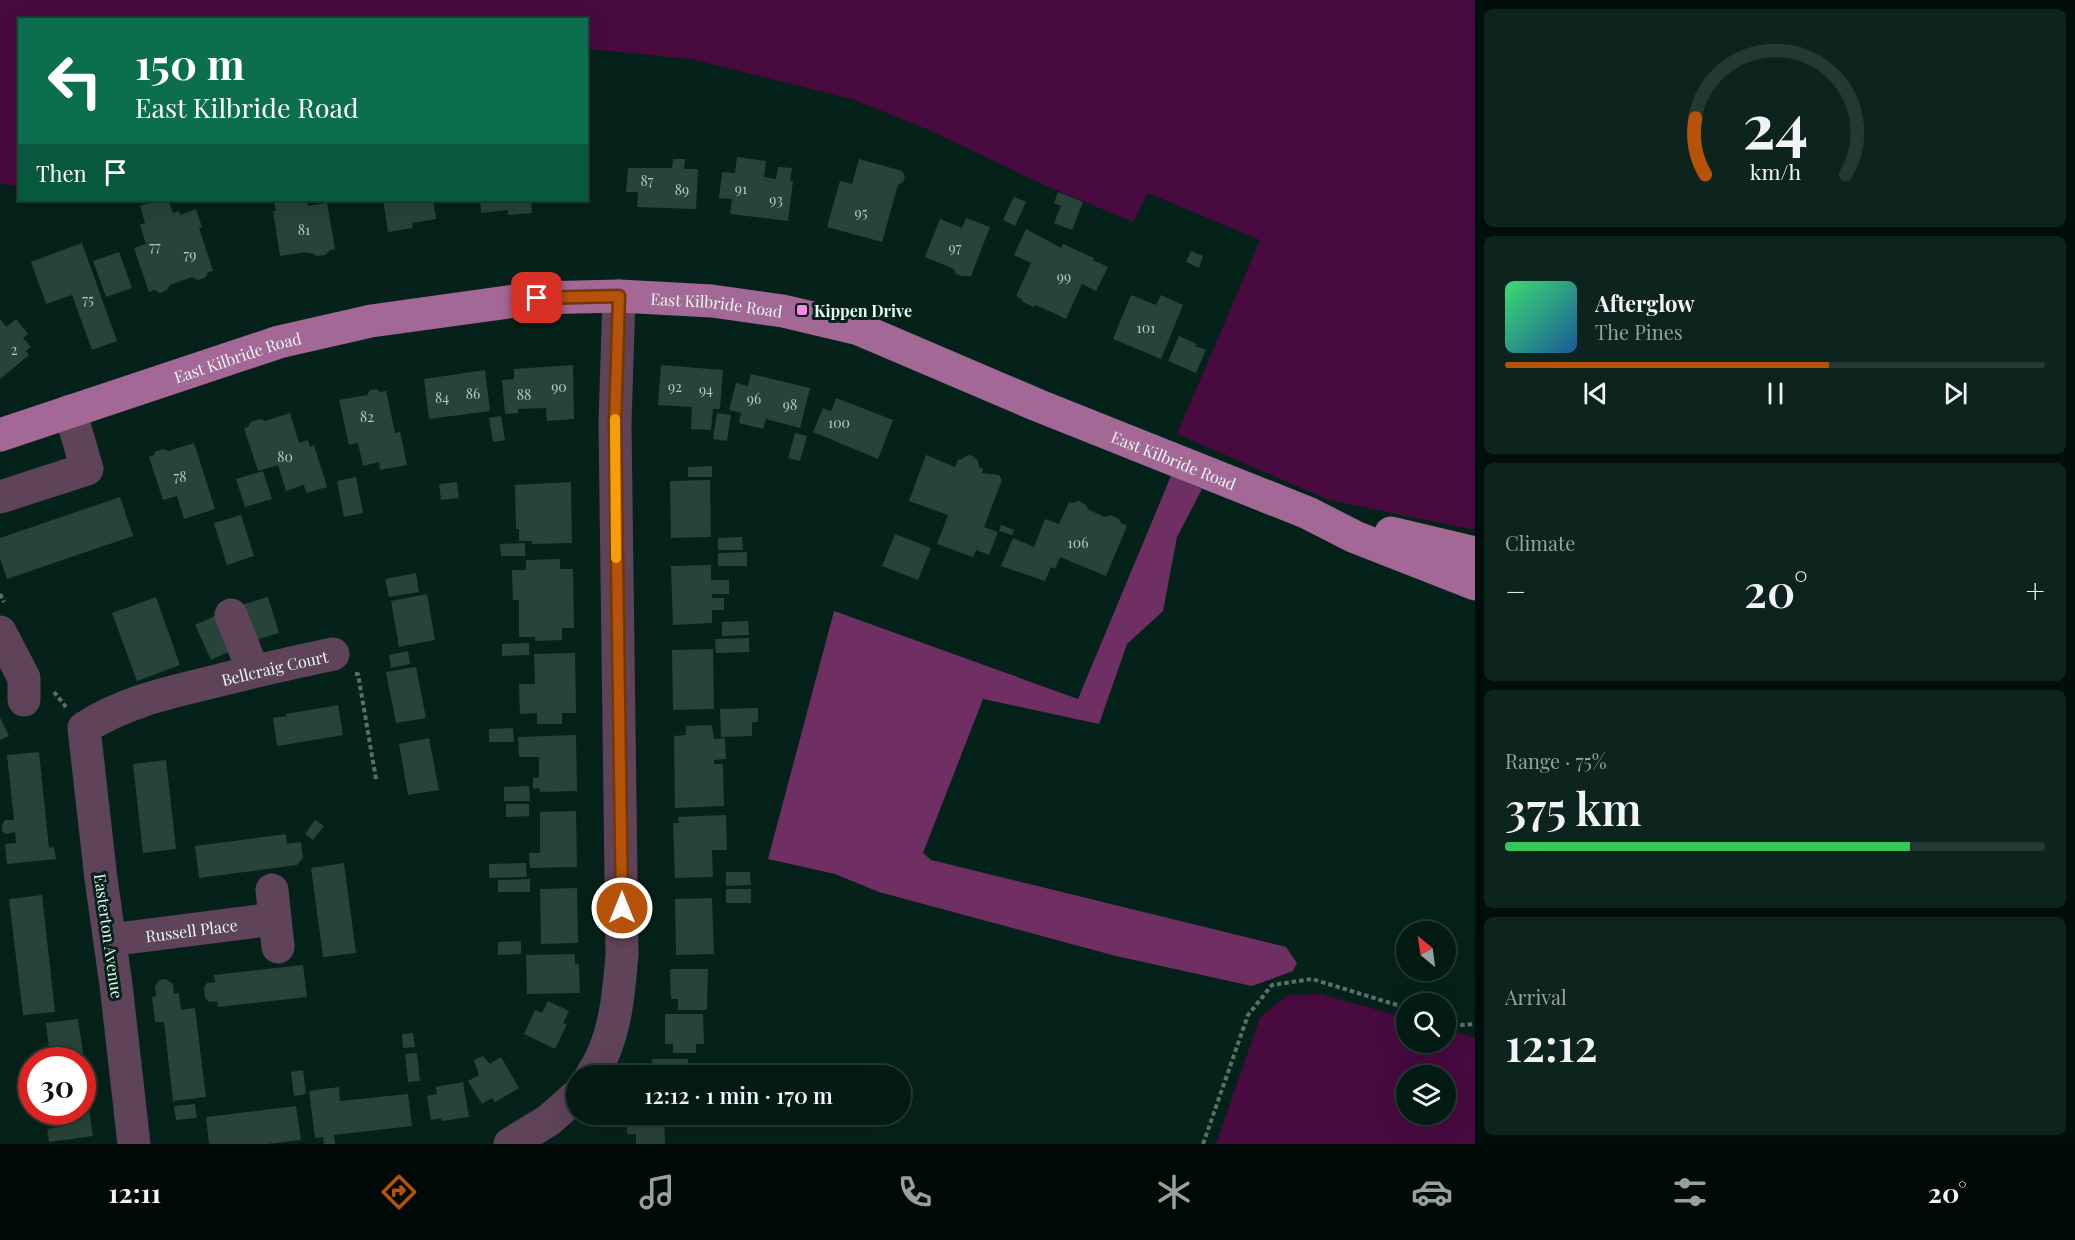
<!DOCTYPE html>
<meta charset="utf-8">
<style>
:root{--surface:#041a14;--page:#0d231d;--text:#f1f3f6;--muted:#97a1a0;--line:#253834;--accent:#b45309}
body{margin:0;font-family:"Playfair Display",serif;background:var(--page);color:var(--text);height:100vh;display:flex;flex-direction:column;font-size:22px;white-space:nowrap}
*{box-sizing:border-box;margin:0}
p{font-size:20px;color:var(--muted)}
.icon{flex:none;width:33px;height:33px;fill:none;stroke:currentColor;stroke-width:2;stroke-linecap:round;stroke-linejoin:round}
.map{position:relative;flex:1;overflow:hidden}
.sheet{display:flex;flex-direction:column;gap:9px;padding:9px;background:#020e0b;width:600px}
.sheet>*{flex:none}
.guide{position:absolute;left:18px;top:18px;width:570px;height:183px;border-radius:0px;box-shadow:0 6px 24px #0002,0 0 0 2px var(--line);background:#0b6e4f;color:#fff;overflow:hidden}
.needle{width:39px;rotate:331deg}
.buttons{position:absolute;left:1396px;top:921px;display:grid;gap:12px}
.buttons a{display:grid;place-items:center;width:60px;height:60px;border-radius:50%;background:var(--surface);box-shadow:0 6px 24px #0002,0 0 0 2px var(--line);font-size:30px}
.speed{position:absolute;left:18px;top:1047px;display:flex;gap:12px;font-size:30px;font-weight:700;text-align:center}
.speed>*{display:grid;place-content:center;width:78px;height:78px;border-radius:50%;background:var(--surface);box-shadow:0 6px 24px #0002,0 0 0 2px var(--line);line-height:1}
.speed .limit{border:9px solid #d22;background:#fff;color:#111}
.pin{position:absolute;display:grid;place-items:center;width:51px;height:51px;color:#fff;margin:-26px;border-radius:12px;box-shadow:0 3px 9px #0006}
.me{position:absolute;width:66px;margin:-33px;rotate:0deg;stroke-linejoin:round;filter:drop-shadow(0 0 4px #0008)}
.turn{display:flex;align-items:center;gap:21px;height:126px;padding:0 18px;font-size:27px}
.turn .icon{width:78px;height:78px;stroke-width:2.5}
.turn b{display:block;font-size:42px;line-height:51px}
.then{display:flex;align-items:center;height:57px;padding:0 18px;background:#0003;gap:12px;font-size:22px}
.big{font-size:45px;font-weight:600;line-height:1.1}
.sheet .tile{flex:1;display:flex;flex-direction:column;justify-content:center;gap:9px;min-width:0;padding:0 21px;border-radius:9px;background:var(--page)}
.sheet .dial{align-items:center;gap:0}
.dial svg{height:156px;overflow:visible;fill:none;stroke:var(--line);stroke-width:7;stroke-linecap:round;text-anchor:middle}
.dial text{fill:var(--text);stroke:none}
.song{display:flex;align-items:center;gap:18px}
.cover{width:72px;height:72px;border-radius:9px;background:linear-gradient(135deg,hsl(140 70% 55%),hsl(210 70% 35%))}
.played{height:6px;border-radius:3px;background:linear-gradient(90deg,var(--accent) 60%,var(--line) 60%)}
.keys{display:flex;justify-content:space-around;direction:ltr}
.heat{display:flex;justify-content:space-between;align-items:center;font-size:33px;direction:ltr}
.charge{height:9px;border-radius:4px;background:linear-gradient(90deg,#34c759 75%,var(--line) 0)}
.trip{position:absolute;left:566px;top:1065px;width:345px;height:60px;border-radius:30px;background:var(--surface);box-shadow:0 6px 24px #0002,0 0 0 2px var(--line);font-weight:600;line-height:60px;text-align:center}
.tabs{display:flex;height:96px;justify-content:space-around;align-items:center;background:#020a08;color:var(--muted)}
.tabs .icon{width:42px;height:42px}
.tabs .on{color:var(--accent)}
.tabs b{font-size:27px;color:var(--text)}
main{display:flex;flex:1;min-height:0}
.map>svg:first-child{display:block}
.green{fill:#480a3f;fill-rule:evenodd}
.forest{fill:#6f2f63}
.building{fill:#27433a}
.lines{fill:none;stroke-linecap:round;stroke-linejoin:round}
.path{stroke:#587069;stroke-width:4;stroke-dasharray:4.5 3;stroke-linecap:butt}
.minor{stroke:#5f4359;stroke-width:33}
.major{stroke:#a36896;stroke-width:33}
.route-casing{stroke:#753606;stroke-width:15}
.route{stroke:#b45309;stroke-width:10}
.slow{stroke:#f59e0b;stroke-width:10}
.poi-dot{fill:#fc86e4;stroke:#05221a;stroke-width:2}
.labels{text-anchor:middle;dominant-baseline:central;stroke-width:6;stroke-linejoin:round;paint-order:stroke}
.number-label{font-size:14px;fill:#b7cac3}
.street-label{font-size:16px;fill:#e7f7f1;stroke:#05221a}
.poi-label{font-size:16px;font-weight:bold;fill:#e7f7f1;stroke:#05221a;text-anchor:start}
</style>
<main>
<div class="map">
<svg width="1475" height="1144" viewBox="0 0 1475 1144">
<rect width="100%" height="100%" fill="#05221a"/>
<g class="green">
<path d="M0,0H1475V530L1329,500L1177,434L1260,240L1148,193L1133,222L1042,184L929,130L852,99L691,59L587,49L586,20H20L19,184L10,186L0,183Z"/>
<path d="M1320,994L1407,1018V1042H1446V1029L1475,1038V1144H1216L1260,1017L1288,995ZM1407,1076H1446V1114H1407Z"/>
</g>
<path class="forest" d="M1171,476L1202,489L1177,537L1163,611L1127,644L1099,724L983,699L923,853L931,860L1286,947L1297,963L1293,971L1252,986L1116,956L879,892L835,874L768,859L834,611L1078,699Z"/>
<g class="building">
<path d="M737,157L766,161L764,177L776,179L778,167L792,168L790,181H793L788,221L730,214L732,199L719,198L722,172L735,173Z"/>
<path d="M673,159H685L684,169H698L696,209L637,207L638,192H626L628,168H672Z"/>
<path d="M859,159L902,171L905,176L903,182L898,185L882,242L827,227L840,181L852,184Z"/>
<path d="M1058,192L1083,202L1072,230L1054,223L1061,206L1054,203Z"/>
<path d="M1014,197L1026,202L1015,226L1003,220Z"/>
<path d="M159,200H168L173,213L179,211L180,215L196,209L202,227L199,228L213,271L208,272L205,278L198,280L192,277L170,285L167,290L160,293L155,290L149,292L134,248L146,244L140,225L145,223L140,206Z"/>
<path d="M274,200H307L308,206L327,203L335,249L330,250L325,255L317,256L311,253H307V252L280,256L273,211H276Z"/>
<path d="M383,200H433L436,219L412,223L413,228L388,232Z"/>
<path d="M480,200H531L532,213L508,215V210L481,213Z"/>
<path d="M966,218L990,227L971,276H962L956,274L954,269L925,257L940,219L962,228Z"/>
<path d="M1026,229L1061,248L1063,244L1094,258L1093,260L1108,267L1096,291L1082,284L1066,319L1036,305L1033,307L1023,302L1022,299L1016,296L1031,263L1014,255Z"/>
<path d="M82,243L117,341L92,350L72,295L46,304L31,262Z"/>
<path d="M1191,251L1203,256L1199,268L1186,262Z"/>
<path d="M119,252L132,288L106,297L93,261Z"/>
<path d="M1131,295L1156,305L1161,295L1183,305L1161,359L1113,339Z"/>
<path d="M0,319L6,327L16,319L28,334L23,338L31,347L26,351L29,355L0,379Z"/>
<path d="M1179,336L1197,344L1195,346L1206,350L1196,373L1168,361Z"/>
<path d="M573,365L574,419L547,421L546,408L518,409V413L505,414L502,380L514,379V369Z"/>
<path d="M661,365L723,370L720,409H713L711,430L691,429L692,407L658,405Z"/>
<path d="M485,370L490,411L429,419L424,379Z"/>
<path d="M751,374L810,388L800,428L766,419L763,429L739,423L741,413L729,410L736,383L748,386Z"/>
<path d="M377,389L380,392L386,391L395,433L400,432L407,465L380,470L379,462L363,466L358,443L349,445L339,400L367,395L370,390Z"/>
<path d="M836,398L893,420L878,459L813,432L823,408L831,411Z"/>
<path d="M290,413L299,443L308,440L310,447L314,445L327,487L306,493L304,485L286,491L278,465L258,471L244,428L248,427L251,422L260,419L265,421Z"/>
<path d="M717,413L731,415L727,441L713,439Z"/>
<path d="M501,416L505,440L493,442L489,418Z"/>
<path d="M795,433L807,436L800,461L788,458Z"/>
<path d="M194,443L215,509L184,519L177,496L163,500L149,457L154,455L156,451L164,449L168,451Z"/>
<path d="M926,455L955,467L958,459L960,460L968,455L973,456L978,461L979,467L983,469L982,473L999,475L1002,480L984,527L998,532L989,555L976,550L973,557L937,544L948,515L909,501Z"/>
<path d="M712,466V477H688V467Z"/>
<path d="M263,471L272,499L245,507L236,479Z"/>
<path d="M356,477L363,513L344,517L337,481Z"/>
<path d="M710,480L711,537L671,538L670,481Z"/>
<path d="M457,482L459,498L441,500L439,484Z"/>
<path d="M571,482L572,543L532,544V541H519V529H516L515,485Z"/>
<path d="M120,497L133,536L7,579L0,558V538Z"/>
<path d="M1079,501L1086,505L1089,510L1105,517L1110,515L1119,519L1121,523L1127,526L1106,576L1060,557L1055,569L1051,567L1045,581L1001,566L1013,538L1034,547L1045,519L1059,524L1069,502L1072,503Z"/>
<path d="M241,515L254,556L227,565L214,523Z"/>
<path d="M1001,525L1014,530L1012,535L999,531Z"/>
<path d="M895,534L931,548L918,580L882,566Z"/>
<path d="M742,537L743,550H718V538Z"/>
<path d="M525,543V556H501L500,544Z"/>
<path d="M747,552V566H718V553Z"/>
<path d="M560,559V569H573L574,628H562V640L535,641V637H519V600H513L512,570H526V560Z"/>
<path d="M711,565V580H729V594H712V598H724V610H712V623L673,625L671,566Z"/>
<path d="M416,573L419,592L389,597L385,579Z"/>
<path d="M427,594L435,640L399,647L391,601Z"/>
<path d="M156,597L180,665L137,681L112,613Z"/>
<path d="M268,597L279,633L256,640L244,604Z"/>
<path d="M217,615L233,650L211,660L195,625Z"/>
<path d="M748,621L749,635L722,636V622Z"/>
<path d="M749,638V652L716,653L715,639Z"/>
<path d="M529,643V655L502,656V644Z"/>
<path d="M713,649L714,709L673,710L672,650Z"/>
<path d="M408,651L410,664L391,668L389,655Z"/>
<path d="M575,653L576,713H562V724H537V713L520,714L519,684H535L534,654Z"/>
<path d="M416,667L426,718L396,723L386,672Z"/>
<path d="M338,705L343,735L277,746L273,718L287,716L286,714Z"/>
<path d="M758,708V722H752V736L721,737L720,709Z"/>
<path d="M0,717L9,736L0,740Z"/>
<path d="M712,725L714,739L725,738L726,759L714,760V764H723L724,806L675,808L674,736L686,735V726Z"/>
<path d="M513,728L514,742H489V729Z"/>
<path d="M576,735L577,791L540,792L539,788L533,789V778H539V757H519L518,737Z"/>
<path d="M429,738L439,790L408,795L399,744Z"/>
<path d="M39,752L49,848L54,847L56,859L7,864L5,844L16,843L15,832L6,834L2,831V825L5,820H14L7,755Z"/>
<path d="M166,760L176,849L143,853L133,764Z"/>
<path d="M529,786L530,801H504V787Z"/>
<path d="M506,804H529V816L506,817Z"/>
<path d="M576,811L577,867L530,868L529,853H540V812Z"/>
<path d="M726,815L727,850H712L713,877L675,878L673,823H679L678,817Z"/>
<path d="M315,820L324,826L313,840L305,834Z"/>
<path d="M286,834L287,844L301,842L303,858L297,865L199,878L195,846Z"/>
<path d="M344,863L356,953L323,957L311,868Z"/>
<path d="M526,863L527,877L489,878V864Z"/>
<path d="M726,872H750L751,885L726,886Z"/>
<path d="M530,879V892H498V880Z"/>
<path d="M577,888L578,943L541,944L540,889Z"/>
<rect x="726" y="889" width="25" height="14"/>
<path d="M42,895L55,1012L23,1015L9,899Z"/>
<path d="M712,898L714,954L676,955L675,899Z"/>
<path d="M521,941V954L498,955V942Z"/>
<path d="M575,954V964H579L580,993L527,994L526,955Z"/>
<path d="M303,965L307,997L218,1007L217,1001L209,1002L205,998L204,987L207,983L215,982L214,975Z"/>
<path d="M670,969H708L707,1010H678V999H671Z"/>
<path d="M166,979L173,984L174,994L179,993L181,1010L195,1008L206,1097L173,1101L164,1022H155L152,997L156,996L155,986L160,980Z"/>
<path d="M548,1001L569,1011L563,1023L567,1024L555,1049L524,1034L535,1010L542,1013Z"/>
<path d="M665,1014H703L704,1044H696V1053H673V1044H665Z"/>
<path d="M78,1019L84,1060H34L50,1057L46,1023Z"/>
<path d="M413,1033L415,1047L403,1048L402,1034Z"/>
<path d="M417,1053L420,1081L408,1082L405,1054Z"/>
<path d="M483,1056L490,1064L501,1057L519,1088L495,1102L492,1098L482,1104L468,1081L479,1075L474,1060Z"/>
<rect x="652" y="1059" width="36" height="17"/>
<path d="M82,1061L93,1136L49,1142L47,1129L59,1127L57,1112H82Z"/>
<path d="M303,1070L306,1094L294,1096L291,1072Z"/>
<path d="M463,1082L469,1117L442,1121L441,1118L431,1120L427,1096L437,1094L436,1087Z"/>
<path d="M339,1087L340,1101L408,1094L412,1126L334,1135L335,1144H324L323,1137L315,1138L309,1091Z"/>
<path d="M195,1104L197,1118L176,1120L174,1106Z"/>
<path d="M296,1106L301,1140L267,1144H209L206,1117Z"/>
<path d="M627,1114H664L665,1144H636V1134H627Z"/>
</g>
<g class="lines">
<g class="path">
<path d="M0,594L4,602"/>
<path d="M355,674H358L376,779"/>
<path d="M54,692L66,707"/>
<path d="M1446,1020L1462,1025L1475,1024"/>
<path d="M1203,1144L1248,1015L1272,985L1312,979L1407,1008"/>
</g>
<g class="minor">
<path d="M0,497L87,469L70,411"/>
<path d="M231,615L253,671"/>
<path d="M0,632L24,678V700"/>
<path d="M272,890L278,947"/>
<path id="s1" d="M110,940L275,919"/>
<path d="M591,1076C615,1042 619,994 622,954L615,423L619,296"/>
<path id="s2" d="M134,1144L116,985L101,879L84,728C121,704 162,694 204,684C247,673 290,663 333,654"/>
<path d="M510,1144L549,1120L576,1096"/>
</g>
<g class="major">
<path id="s3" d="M0,435L279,342L371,321L537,298L619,296L712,301L783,311L859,329L1037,405L1308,513L1355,537L1475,584"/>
<path d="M1391,533L1475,553"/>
</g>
</g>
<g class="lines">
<defs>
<path id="route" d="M537,298L619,296L615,423L622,908"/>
</defs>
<use href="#route" class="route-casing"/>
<use href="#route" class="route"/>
<path class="slow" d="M615,419L616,558"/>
</g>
<rect class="poi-dot" x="796" y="304" width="12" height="12" rx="3"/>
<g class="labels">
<g class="number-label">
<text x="647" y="180">87</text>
<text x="741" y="188">91</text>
<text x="682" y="189">89</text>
<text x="776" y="199">93</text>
<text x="861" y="212">95</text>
<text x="304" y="229">81</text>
<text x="155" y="246">77</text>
<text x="955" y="247">97</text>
<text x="190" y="254">79</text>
<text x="1064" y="276">99</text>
<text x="88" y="299">75</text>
<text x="1146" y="327">101</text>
<text x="14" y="349">2</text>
<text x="559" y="386">90</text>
<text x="675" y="386">92</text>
<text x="706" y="389">94</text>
<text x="473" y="393">86</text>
<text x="524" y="394">88</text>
<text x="442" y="397">84</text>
<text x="754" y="398">96</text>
<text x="790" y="404">98</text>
<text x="367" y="416">82</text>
<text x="839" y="422">100</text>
<text x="285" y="456">80</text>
<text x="180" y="476">78</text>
<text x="1078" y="542">106</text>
</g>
<g class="street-label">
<text stroke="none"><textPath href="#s3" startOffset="736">East Kilbride Road</textPath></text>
<text stroke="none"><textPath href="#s3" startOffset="250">East Kilbride Road</textPath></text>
<text stroke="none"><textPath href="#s3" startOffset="1222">East Kilbride Road</textPath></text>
<text stroke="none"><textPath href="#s2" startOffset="620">Bellcraig Court</textPath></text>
<text stroke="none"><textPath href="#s1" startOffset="82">Russell Place</textPath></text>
<text transform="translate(109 936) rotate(82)">Easterton Avenue</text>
</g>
<g class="poi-label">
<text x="814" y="310">Kippen Drive</text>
</g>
</g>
</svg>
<div class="buttons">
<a><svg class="needle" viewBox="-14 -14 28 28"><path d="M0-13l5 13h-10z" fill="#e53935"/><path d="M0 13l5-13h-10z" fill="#97a1a0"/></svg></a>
<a><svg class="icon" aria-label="search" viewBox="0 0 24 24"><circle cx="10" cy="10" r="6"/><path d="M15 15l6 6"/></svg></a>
<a><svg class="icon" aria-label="layers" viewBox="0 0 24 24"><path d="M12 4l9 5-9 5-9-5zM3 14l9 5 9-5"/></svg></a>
</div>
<div class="speed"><div class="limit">30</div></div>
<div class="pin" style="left:537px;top:298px;background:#d93025"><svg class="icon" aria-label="arrive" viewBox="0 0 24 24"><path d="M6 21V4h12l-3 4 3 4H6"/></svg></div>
<svg class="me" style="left:622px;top:908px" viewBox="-20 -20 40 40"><circle r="17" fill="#b45309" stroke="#fff" stroke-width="3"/><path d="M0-11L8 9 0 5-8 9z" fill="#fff"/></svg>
<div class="trip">12:12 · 1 min · 170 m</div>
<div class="guide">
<div class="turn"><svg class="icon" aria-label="left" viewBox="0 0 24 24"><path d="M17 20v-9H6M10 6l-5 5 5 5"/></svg><div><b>150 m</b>East Kilbride Road</div></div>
<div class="then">Then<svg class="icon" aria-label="arrive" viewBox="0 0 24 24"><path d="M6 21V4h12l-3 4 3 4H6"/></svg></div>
</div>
</div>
<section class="sheet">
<div class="tile dial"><svg viewBox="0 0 100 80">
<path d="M14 69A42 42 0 1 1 86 69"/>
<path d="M14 69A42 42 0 0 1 9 40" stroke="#b45309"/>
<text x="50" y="56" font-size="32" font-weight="700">24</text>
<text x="50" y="72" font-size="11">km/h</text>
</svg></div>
<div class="tile">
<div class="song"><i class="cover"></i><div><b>Afterglow</b><p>The Pines</p></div></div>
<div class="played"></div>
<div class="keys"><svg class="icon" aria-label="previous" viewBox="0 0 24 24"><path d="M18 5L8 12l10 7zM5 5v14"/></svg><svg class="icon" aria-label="pause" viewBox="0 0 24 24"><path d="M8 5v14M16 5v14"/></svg><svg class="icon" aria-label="next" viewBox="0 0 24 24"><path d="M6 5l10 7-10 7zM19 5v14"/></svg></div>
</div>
<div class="tile"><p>Climate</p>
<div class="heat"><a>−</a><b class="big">20°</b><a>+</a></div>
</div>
<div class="tile"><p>Range · 75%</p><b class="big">375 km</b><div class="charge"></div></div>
<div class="tile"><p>Arrival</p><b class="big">12:12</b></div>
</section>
</main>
<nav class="tabs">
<b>12:11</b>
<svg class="icon on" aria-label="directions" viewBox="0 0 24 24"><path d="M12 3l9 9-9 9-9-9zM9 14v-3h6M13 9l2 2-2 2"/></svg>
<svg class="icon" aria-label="music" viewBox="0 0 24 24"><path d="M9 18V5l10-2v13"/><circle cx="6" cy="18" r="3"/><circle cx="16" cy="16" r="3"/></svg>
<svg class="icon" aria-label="phone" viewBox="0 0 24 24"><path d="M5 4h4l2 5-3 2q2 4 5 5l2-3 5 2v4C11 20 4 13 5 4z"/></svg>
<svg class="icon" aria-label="climate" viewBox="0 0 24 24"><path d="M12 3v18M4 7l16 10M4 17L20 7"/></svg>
<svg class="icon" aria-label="car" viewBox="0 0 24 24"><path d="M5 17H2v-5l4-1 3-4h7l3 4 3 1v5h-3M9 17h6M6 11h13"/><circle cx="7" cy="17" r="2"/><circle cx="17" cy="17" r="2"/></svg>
<svg class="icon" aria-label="filters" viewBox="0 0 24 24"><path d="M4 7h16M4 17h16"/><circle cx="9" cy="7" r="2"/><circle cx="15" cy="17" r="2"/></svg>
<b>20°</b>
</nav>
